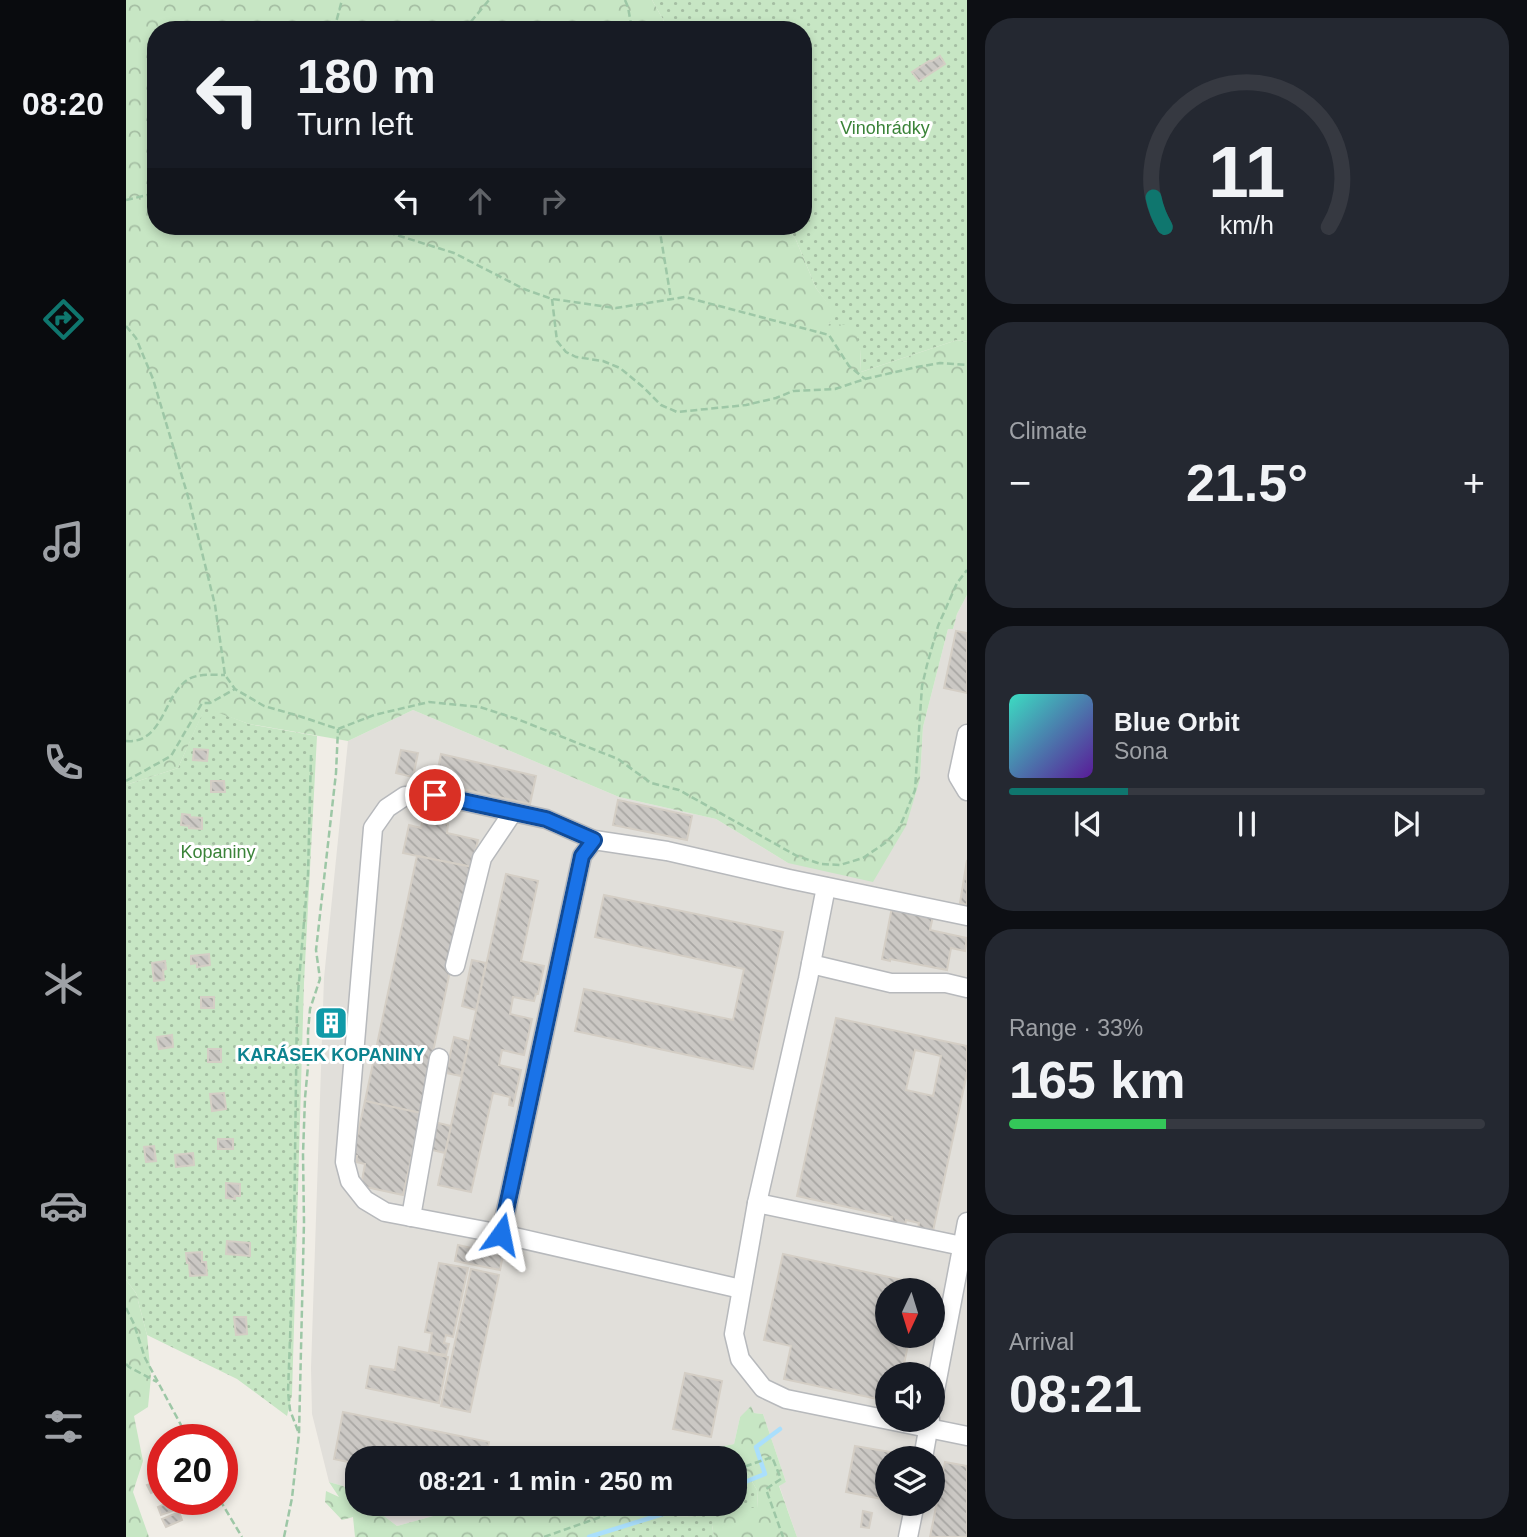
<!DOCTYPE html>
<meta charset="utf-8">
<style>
:root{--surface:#171b24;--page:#242831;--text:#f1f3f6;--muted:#9ea1a6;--line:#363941;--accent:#0f766e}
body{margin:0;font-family:Arial,sans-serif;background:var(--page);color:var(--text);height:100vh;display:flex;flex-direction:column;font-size:26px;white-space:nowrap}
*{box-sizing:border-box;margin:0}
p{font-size:23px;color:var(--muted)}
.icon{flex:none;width:38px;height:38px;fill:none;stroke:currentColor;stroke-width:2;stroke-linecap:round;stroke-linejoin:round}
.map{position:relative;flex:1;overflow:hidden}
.drawer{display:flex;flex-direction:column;gap:18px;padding:18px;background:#0d0f14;width:560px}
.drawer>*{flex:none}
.banner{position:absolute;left:21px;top:21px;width:665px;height:214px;border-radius:28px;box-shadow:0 4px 10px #0003;background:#171b24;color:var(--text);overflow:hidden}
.needle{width:46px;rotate:184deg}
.buttons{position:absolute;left:749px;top:1278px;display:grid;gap:14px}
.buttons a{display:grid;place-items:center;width:70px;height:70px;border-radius:50%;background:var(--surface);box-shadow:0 4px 10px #0003;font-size:35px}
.speed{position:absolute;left:21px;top:1424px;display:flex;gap:14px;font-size:35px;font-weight:700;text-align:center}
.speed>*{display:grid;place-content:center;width:91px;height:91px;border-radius:50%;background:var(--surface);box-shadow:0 4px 10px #0003;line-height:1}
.speed .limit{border:10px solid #d22;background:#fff;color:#111}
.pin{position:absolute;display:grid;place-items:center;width:60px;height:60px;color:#fff;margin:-30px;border:4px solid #fff;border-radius:50%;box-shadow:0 2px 7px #0007}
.me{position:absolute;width:77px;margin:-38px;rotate:12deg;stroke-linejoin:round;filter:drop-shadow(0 0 5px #0008)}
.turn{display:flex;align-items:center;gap:24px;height:147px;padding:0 35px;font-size:32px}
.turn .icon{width:91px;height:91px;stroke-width:2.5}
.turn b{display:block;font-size:49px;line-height:60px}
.lanes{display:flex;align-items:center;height:66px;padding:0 35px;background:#0003;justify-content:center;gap:35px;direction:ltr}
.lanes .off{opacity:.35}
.big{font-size:52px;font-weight:700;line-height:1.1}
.drawer .tile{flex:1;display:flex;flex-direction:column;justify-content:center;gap:10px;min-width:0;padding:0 24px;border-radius:28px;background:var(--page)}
.drawer .dial{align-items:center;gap:0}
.dial svg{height:182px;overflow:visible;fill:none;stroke:var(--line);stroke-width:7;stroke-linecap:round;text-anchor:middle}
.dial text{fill:var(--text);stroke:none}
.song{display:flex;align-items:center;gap:21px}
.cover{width:84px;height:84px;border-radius:10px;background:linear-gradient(135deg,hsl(170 70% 55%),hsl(270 70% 35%))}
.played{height:7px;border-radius:4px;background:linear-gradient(90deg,var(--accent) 25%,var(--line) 25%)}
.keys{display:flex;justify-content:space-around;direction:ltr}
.heat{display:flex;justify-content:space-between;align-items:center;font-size:38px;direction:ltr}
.charge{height:10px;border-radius:5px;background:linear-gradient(90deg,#34c759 33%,var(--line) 0)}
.trip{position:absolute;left:219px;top:1446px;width:402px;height:70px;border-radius:28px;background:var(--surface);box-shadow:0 4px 10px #0003;font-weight:700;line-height:70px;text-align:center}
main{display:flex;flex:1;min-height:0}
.menu{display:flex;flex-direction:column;width:126px;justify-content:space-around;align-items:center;background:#090b0e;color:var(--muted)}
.menu .icon{width:49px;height:49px}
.menu .current{color:var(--accent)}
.menu b{font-size:32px;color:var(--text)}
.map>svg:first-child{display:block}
.industrial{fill:#e1dfda;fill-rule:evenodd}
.green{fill:url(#green-dots)}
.forest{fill:url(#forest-crowns)}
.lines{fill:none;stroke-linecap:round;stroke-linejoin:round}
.stream{stroke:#aadffc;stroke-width:4.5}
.building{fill:url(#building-back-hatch);stroke:#d4cec5;stroke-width:2;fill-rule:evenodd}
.minor-casing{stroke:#b7b9bc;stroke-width:21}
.path{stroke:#9dc7a6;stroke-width:2.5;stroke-dasharray:7 3.5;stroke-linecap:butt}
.minor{stroke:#fff;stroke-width:18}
.route-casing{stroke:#114b97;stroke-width:18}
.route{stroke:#1a73e8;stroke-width:12}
.labels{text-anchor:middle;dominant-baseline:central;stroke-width:6;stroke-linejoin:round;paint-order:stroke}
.park-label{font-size:18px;fill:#3a8338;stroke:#fff}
.culture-label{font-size:18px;font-weight:bold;fill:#0d838f;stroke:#fff}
</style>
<main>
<nav class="menu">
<b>08:20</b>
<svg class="icon current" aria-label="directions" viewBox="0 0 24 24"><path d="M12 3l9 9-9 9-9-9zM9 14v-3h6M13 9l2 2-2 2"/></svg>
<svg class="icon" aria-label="music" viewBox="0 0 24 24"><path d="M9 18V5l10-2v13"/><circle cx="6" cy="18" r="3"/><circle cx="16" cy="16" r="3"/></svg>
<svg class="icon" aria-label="phone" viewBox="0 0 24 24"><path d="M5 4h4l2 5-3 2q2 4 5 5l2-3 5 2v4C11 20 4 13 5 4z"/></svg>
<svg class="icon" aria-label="climate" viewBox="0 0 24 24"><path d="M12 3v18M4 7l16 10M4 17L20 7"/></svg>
<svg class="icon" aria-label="car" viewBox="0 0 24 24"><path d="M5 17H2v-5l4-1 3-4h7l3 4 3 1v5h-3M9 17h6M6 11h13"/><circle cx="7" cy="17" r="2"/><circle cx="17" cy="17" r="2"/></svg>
<svg class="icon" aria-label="filters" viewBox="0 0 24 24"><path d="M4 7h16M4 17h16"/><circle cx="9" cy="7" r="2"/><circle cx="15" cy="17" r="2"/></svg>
</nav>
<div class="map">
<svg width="841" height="1537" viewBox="0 0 841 1537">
<defs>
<pattern id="green-dots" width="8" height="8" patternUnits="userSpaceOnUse" patternTransform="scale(1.75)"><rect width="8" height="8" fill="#c7e6c4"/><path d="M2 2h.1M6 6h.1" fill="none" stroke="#a5bea3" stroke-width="1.8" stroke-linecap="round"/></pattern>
<pattern id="forest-crowns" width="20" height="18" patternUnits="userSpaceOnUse" patternTransform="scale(1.75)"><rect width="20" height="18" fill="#c7e6c4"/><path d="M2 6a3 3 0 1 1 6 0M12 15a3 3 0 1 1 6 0" fill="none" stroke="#a5bea3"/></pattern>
<pattern id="building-back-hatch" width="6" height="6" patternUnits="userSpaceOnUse" patternTransform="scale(1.75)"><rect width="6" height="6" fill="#cbc8c4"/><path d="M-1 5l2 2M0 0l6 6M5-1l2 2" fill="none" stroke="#a8a6a3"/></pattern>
</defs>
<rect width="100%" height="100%" fill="#f0ede6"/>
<g class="industrial">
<path d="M841,595V1537H671L653,1485L660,1482L637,1414L628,1413L614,1417L608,1444L538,1458H231V1496L217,1486L203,1482L186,1414L185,1368L198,978L222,741L287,710L493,797L590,819L662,863L794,779L797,727L822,629H827L831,614ZM761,1290H807V1335H761ZM761,1374H807V1419H761ZM761,1458H807V1503H761Z"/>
<path d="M241,1503H354L271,1526Z"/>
</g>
<g class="green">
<path d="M526,0H841V342L831,340L735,372L734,349L702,325L708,313L690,288L670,240L661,226H677V30H543Z"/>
<path d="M79,707L123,724L191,736L178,983L166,1395L161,1416L111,1379L21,1335L10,1293L0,1280V785L52,768Z"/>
<path d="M621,1473L631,1490L632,1508L586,1525L588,1537H470L528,1515L570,1517L576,1503H609V1477Z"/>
</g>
<g class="forest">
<path d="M0,0H526L543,30H30V226H661L670,240L690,288L709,313L702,325L728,324L734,349L735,372L831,340L841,342V595L831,614L827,629H822L797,727L794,779L780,826L747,882L662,863L590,819L493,797L287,710L222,741L123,724L79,708L52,768L0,785Z"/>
<path d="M0,1280L10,1293L21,1335L25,1377L22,1407L8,1416L17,1461L7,1492L23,1537H0Z"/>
<path d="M625,1406L628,1413L637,1414L660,1482L653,1486L671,1537H588L586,1525L600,1507L632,1508L631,1490L621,1473L609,1477V1458H538L608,1444L614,1417Z"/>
<path d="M203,1482L217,1486L231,1496V1503H241L271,1526L354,1503H576L570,1517L528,1515L470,1537H229L227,1517L216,1520L199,1502L200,1491L213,1497Z"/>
</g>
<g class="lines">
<g class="stream">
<path d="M609,1486L639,1474L630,1447L654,1429"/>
<path d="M463,1537L540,1513L565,1503"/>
</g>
</g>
<g class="building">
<path d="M814,56L819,64L793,81L786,72L803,61H806Z"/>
<path d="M830,631L841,633V693L818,688Z"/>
<path d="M68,749L82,750L81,761L67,760Z"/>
<path d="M275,750L292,753L287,777L270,773Z"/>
<path d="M315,754L410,776L404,804L309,783Z"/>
<path d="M85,781H98L99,792H85Z"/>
<path d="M492,800L566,816L561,840L487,825Z"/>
<path d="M56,814L64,815V817L76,818V829L63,828V826L55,825Z"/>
<path d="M297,819L322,824L321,833L352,840L346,867L277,853L283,825L295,828Z"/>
<path d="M291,856L346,867L294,1113L239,1101Z"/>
<path d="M841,860V905L834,903Z"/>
<path d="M380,874L412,881L395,961L418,966L412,994H410L408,1001L387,997L384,1014L406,1019L398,1055L376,1050L373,1065L395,1070L387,1106L383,1105L384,1097L367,1093L345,1192L312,1185Z"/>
<path d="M478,895L657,932L627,1069L449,1031L458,989L607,1020L618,969L469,937Z"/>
<path d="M766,907L807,916L804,930L841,938L839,951L825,948L821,970L764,959V961L756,959Z"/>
<path d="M83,954L84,965L71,967V963L65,964V956Z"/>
<path d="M346,960L360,963L350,1010L336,1006Z"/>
<path d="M39,961L40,969L37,970L38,980L28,981L26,963Z"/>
<rect x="75" y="997" width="13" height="11"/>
<path d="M710,1018L841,1046V1073L807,1231L792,1228L793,1223L780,1220L779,1226L765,1223L766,1217L671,1196ZM789,1050L815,1056L807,1096L780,1090Z"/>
<path d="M46,1035L47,1047L33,1049L31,1037Z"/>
<path d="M328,1037L343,1041L335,1076L320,1073Z"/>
<rect x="82" y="1049" width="13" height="13"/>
<path d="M98,1093L100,1109L86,1111L84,1094Z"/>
<path d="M239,1101L295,1113L277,1195L235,1186L239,1164L230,1162L231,1156L227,1155Z"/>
<path d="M308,1122L325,1126L319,1153L302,1149Z"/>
<rect x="92" y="1139" width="15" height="10"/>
<path d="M28,1146L30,1161L20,1162L18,1147Z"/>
<path d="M67,1153L68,1165L50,1167L49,1155Z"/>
<path d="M100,1183L114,1184V1196H109V1199L100,1198Z"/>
<path d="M101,1241L124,1243V1256L100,1254Z"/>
<path d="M332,1245L377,1255L374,1270L329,1261Z"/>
<path d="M76,1252V1262H80L81,1275L64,1276L63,1263H61L60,1253Z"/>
<path d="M657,1254L795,1284L794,1290H761V1335H784L777,1369L784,1370L783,1374H761V1401L658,1379L665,1346L638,1340Z"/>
<path d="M313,1263L342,1268L327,1337L320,1335L318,1343L323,1344L320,1355L303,1352L306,1333L299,1332Z"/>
<path d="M345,1269L373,1275L344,1412L315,1406Z"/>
<path d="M108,1317H120L121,1334L110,1335Z"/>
<path d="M273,1347L322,1357L313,1403L240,1388L244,1366L269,1370Z"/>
<path d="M559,1373L596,1381L585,1437L547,1429Z"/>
<path d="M217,1412L363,1442L360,1458H231V1464L208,1459Z"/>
<path d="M729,1446L782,1455L781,1458H761V1500L720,1492Z"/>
<path d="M819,1462L841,1466V1537H804Z"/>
<path d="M37,1479V1488L25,1493L21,1485Z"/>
<path d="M48,1500L52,1509L35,1515L32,1507Z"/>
<path d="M737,1511L746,1513L743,1528L735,1527Z"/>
<path d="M53,1512L56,1520L40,1527L36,1519Z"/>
</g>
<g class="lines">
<defs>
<g id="minor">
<path d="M841,734L832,776L841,791"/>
<path d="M685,964L765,983H820L841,988"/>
<path d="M329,966L356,858L387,812"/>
<path d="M631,1203L682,979L700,887"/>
<path d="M285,1217L313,1058"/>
<path d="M375,1234L456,856L468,840"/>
<path d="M836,1246L631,1203L608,1334L614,1359L637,1388L660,1399L841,1436"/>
<path d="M615,1289L375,1234L259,1212L239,1200L224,1181L219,1162L247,828L261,808L279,796L309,795L420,819L468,840L541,851L663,879L841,916"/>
<path d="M807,1401L841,1222"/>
<path d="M797,1458L804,1419"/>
<path d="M782,1537L789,1503"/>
</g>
</defs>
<use href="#minor" class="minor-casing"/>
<g class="path">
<path d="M499,0L502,7L506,30"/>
<path d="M208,30L216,0"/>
<path d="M338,30L363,0"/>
<path d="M0,200L30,193"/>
<path d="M242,226L328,253L398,289L426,299L490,308L559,297L703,335L723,366L739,379"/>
<path d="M533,226L545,299"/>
<path d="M426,299L431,341L440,352L450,357L477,361L494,368L517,387L535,405L551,412L620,405L650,398L667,391L709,389L739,379L791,367L814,363L841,365"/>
<path d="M0,326L10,338L27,379L63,500L89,605L99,675L109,689L138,706L173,716L212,729L248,715L303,702L354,707L391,719L492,759L525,783L553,790L671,856L695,864L714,865L737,858L759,843L772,830L779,815L789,790L796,686L801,665L812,626L831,583L841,570"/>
<path d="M0,741C37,744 37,697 61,680C72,673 87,675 99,675"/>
<path d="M0,781L45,756L76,703H84L109,689"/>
<path d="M0,1308L8,1324L19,1358L63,1440"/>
<path d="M0,1364L3,1367L31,1382"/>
<path d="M172,1431L164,1410L162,1392L168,1234L171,1004L182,875L185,755"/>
<path d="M609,1470L646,1457L655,1479L640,1489L657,1537"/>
<path d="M94,1500L116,1537"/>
<path d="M158,1537L166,1498L173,1434L178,1222L177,1154L179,1098L182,1066V1032L184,1009L194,979L190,950L210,773L212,729"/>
<path d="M418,1537L514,1503"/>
</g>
<use href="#minor" class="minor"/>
</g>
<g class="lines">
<defs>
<path id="route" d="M309,795L420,819L468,840L456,856L375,1234"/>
</defs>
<use href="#route" class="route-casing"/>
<use href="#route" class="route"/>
</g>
<defs>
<symbol id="building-square" viewBox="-11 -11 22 22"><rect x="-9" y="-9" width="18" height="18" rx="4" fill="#0f9aa8" stroke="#fff"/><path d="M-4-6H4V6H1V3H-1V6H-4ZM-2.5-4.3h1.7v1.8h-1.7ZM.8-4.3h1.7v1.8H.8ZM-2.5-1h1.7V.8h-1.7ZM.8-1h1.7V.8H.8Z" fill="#fff"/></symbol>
</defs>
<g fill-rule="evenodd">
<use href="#building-square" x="186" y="1004" width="38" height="38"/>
</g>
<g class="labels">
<g class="park-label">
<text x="759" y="128">Vinohrádky</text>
<text x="92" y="852">Kopaniny</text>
</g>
<g class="culture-label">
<text x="205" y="1055">KARÁSEK KOPANINY</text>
</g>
</g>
</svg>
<div class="buttons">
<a><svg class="needle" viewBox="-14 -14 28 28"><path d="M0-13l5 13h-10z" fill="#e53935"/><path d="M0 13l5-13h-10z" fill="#9ea1a6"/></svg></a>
<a><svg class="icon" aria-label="sound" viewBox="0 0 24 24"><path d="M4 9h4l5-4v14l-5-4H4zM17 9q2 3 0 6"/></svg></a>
<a><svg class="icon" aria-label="layers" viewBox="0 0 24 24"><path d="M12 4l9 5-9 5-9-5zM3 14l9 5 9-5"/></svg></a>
</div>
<div class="speed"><div class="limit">20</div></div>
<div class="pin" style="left:309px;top:795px;background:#d93025"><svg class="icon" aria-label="arrive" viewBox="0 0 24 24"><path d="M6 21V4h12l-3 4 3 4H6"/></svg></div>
<svg class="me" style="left:375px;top:1234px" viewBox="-20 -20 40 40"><path d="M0-17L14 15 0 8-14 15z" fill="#1a73e8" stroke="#fff" stroke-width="4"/></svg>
<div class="trip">08:21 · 1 min · 250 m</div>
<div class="banner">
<div class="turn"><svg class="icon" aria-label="left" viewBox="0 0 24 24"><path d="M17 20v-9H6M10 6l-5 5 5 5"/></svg><div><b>180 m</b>Turn left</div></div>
<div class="lanes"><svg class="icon" aria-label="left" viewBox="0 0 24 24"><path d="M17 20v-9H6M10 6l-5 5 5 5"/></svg><svg class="icon off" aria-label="ahead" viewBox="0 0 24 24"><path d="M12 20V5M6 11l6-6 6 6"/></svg><svg class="icon off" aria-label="right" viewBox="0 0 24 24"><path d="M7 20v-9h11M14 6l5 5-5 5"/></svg></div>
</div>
</div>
<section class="drawer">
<div class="tile dial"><svg viewBox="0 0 100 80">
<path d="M14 69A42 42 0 1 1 86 69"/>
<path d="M14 69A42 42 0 0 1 9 56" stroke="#0f766e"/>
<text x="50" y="56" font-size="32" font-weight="700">11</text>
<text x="50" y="72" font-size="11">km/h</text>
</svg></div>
<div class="tile"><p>Climate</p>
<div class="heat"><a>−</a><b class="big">21.5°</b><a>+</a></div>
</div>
<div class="tile">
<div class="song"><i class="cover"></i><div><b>Blue Orbit</b><p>Sona</p></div></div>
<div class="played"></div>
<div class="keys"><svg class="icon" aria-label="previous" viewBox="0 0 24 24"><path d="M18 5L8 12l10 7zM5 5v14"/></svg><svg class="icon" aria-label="pause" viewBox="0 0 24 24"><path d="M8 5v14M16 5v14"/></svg><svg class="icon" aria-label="next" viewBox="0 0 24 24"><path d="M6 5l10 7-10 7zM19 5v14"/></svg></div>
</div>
<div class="tile"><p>Range · 33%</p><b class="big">165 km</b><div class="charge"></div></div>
<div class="tile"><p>Arrival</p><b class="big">08:21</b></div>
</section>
</main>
